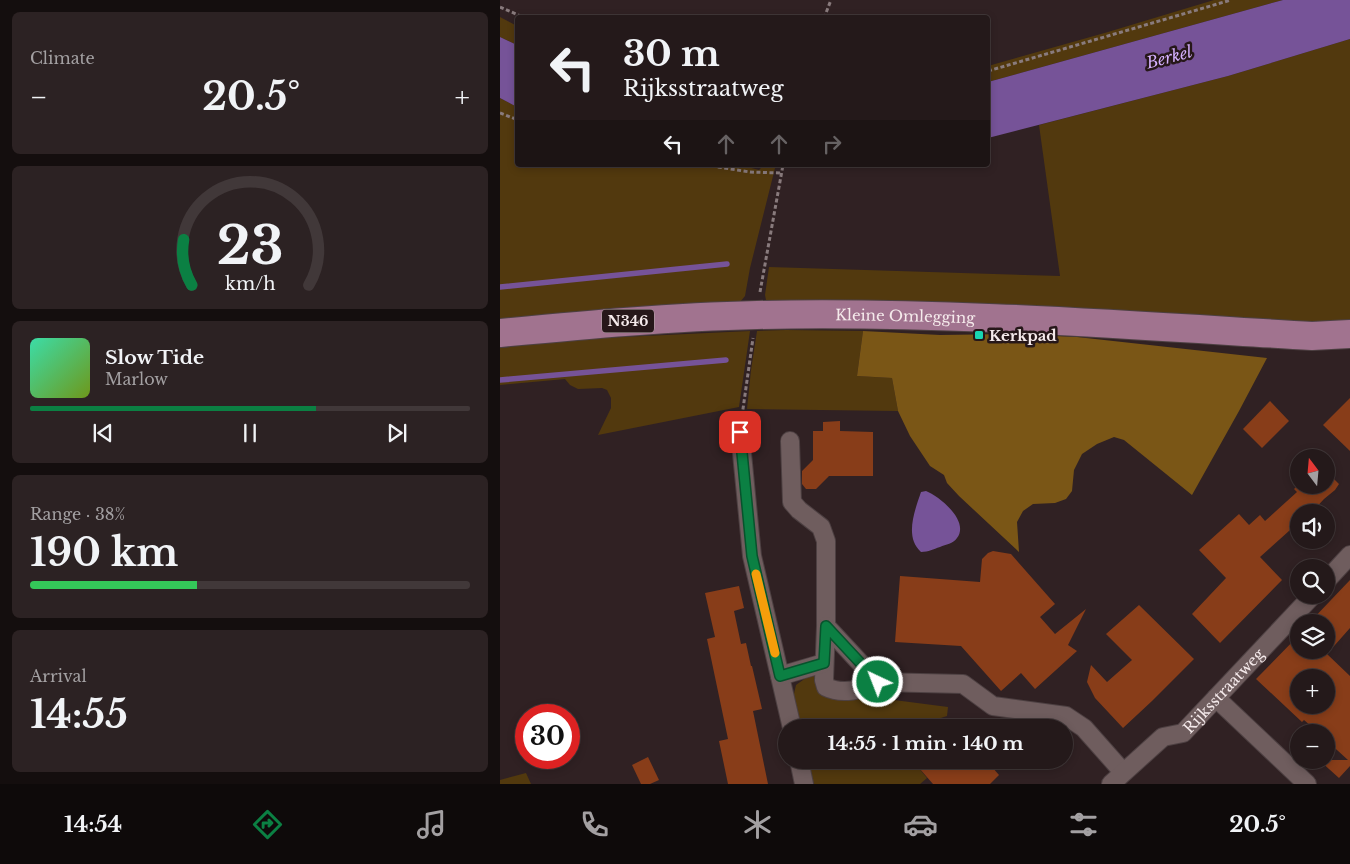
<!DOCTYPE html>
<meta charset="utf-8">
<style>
:root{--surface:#24191a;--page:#2c2223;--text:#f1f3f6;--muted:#a3a0a2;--line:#413839;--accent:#0b8043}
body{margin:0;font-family:"Libre Baskerville",serif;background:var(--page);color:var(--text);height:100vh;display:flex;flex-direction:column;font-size:19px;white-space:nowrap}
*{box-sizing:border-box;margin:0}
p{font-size:16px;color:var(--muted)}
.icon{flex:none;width:28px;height:28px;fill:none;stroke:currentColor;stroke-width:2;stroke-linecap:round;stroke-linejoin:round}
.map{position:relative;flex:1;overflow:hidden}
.side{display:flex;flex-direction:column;gap:12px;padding:12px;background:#140e0e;width:500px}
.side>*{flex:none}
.banner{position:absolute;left:15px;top:15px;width:475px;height:152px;border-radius:5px;box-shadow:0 2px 8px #0003,0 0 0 1px var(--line);background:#24191a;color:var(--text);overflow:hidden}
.needle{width:32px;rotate:344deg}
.controls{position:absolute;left:790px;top:449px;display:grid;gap:10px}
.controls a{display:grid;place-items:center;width:45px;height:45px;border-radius:50%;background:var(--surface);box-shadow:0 2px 8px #0003,0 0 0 1px var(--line);font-size:25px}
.speed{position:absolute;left:15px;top:704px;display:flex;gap:10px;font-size:25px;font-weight:700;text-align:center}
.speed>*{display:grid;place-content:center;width:65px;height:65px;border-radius:50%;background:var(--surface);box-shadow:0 2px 8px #0003,0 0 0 1px var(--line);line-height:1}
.speed .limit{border:8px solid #d22;background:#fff;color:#111}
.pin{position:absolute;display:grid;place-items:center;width:42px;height:42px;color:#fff;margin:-21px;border-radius:10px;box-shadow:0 2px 8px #0006}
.me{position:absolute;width:55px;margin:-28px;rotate:317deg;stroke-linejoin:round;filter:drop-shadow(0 0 4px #0008)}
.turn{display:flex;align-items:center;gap:18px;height:105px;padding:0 25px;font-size:22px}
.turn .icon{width:65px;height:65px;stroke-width:2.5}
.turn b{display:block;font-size:35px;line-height:42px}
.lanes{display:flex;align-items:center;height:48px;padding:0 25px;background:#0003;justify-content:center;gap:25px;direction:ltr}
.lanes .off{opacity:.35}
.big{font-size:38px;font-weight:700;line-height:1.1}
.side .tile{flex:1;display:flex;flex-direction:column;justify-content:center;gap:8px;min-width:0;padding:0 18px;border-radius:8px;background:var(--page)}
.side .dial{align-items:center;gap:0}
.dial svg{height:130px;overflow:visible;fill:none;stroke:var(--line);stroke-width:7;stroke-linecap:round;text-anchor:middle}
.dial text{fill:var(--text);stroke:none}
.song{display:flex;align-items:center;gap:15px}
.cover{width:60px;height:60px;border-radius:8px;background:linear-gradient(135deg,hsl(160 70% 55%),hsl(80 70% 35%))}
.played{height:5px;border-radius:2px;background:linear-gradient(90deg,var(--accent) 65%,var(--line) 65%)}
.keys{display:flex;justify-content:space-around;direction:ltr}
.heat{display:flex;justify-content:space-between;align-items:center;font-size:28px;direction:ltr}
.charge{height:8px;border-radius:4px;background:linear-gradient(90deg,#34c759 38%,var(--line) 0)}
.trip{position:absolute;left:278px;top:719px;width:295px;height:50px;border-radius:25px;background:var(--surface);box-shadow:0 2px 8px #0003,0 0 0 1px var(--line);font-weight:700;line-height:50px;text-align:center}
.dock{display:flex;height:80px;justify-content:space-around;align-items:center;background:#0e0a0a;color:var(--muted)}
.dock .icon{width:35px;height:35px}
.dock .selected{color:var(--accent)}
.dock b{font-size:22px;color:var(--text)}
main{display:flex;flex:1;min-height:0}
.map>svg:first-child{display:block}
.green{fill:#52390e}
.forest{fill:#7a5616}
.water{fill:#765398}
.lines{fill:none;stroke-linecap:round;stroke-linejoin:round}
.stream{stroke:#765398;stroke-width:5.5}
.building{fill:#883d19;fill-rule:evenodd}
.street-casing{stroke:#4d4042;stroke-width:20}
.primary-casing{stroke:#4d4042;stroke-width:30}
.path{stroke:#897b7d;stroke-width:3;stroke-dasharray:4 2.5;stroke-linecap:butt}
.street{stroke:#6f5d5e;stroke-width:18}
.primary{stroke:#a1738f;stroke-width:28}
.route-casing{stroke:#07532c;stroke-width:12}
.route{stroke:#0b8043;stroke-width:9}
.slow{stroke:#f59e0b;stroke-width:9}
.poi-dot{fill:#19d5b2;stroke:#261719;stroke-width:2}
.labels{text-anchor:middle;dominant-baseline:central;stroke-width:5;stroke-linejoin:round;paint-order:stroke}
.shield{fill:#261719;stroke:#b7abac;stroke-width:1}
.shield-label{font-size:14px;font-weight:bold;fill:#f5eaeb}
.street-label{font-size:15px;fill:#f5eaeb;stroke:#261719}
.poi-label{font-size:15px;font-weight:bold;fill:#f5eaeb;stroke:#261719;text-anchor:start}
.water-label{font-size:16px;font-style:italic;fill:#d6b1ff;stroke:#261719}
</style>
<main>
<section class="side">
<div class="tile"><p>Climate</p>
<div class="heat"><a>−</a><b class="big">20.5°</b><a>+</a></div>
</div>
<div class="tile dial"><svg viewBox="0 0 100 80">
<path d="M14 69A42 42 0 1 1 86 69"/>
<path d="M14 69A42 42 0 0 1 9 41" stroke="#0b8043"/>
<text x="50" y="56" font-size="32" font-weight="700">23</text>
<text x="50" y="72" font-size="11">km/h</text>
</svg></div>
<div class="tile">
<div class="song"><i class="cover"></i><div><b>Slow Tide</b><p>Marlow</p></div></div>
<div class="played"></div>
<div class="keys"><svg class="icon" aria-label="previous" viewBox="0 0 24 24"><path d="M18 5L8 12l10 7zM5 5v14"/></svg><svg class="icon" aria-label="pause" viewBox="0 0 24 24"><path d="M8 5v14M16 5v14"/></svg><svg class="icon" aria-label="next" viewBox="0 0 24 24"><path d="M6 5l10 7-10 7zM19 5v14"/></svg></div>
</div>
<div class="tile"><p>Range · 38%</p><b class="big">190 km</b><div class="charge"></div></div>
<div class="tile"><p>Arrival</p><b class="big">14:55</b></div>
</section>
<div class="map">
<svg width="850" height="784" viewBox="0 0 850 784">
<rect width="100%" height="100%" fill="#302123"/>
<g class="green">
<path d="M714,0H783L488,82V66L608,32Z"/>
<path d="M0,17L17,26V45L0,37Z"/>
<path d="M850,39V327L490,307L266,300L265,295L269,267L560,276L539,125L728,76Z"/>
<path d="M0,98L17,107L18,165H228L236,167L240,165L259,170L262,167L275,168L250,268L245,296L240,302L170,305L0,319Z"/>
<path d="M286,330L363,331L357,376L392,378L398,411L247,409L251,370L257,331Z"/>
<path d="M250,331L239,407L98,435L111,408V398L107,390L102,388L78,389L70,385L65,379L0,385V348L81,339Z"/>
<path d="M310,675L318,677L317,690L448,707L447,716L428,722L422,727H299L293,698L296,685Z"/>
<path d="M306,760H384L390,769L403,760H412L427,778L420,784H310Z"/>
<path d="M26,773L31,784H0V780Z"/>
</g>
<path class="forest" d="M363,331L440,335L513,334L577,337L767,358L739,411L692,495L624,440L614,437L597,444L582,454L574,470L572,491L566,499L555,503L533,504L523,511L517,522L519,552L459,496L447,483L444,475L430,466L410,436L398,411L392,378L357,376Z"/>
<g class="water">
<path d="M783,0H850V39L728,76L488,138V82Z"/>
<path d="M0,37L17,45V107L0,98Z"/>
<path d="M426,491C439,496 470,521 457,538C453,544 446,544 440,547C433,549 429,552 421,552C404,537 415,510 421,492Z"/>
</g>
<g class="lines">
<g class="stream">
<path d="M0,287L227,264"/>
<path d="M0,380L226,360"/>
</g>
</g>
<g class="building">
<path d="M850,398V451L823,425Z"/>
<path d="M770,401L789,421L762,448L743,429Z"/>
<path d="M340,421V431L373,432V476H329L316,489H306L302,484V471L313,460V431H323V422Z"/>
<path d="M826,471L839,484L835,490L824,499L812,512H799V522L760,557L782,580L720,643L692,614L726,578L699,550L739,514L749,525L760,515L765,521L797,492L794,489L799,484V485H826Z"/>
<path d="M493,551L511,554L555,604L540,617L555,634L586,609L568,645L577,651L535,689L521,673L501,691L461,646L395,642L400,576L480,582L482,559L488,553Z"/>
<path d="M850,580V628L827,654L850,676V766L839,778L819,760H848L826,740V732H818L804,720L802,722L756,679L799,635V650H826V622H810ZM799,678H826V705H799Z"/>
<path d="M239,586L244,608L234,611L241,644L246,643L251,666H252L262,709L253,711L268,784H228L219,741L228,739L207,639L215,637L205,593Z"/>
<path d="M639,605L694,659L652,701L623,728L595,698L587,682L591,665L607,682L632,660L606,634Z"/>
<path d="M148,757L159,780L150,784H141L132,765Z"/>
<path d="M412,760H486L499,775L490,784H433Z"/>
</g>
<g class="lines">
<defs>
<g id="street">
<path d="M240,433L252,556L292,728"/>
<path d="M290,441L292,502L299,510L321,527L326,541V626L378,682L463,684L493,706L566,716L584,728L623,772"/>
<path d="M826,581L850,555"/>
<path d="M326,626L324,680L326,687C342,695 363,690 378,682"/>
<path d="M280,676L324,663"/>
<path d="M716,698L807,784"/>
<path d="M299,760L304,784"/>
<path id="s1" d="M611,784L663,737L683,733L813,595"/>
</g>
<g id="primary">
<path id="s2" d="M0,333C85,325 171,317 257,315C442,311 627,325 812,336L850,334"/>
</g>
</defs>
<use href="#street" class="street-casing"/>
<use href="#primary" class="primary-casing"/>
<g class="path">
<path d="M0,7L25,18"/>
<path d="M324,18L331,0"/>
<path d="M488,71L731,0"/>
<path d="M0,113L18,120"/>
<path d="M205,165L250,172L281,173"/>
<path d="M260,292L283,165"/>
<path d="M242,416L253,338"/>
</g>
<use href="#street" class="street"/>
<use href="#primary" class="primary"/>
</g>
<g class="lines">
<defs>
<path id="route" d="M240,432L252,556L280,676L324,663L326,626L378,682"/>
</defs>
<use href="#route" class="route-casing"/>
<use href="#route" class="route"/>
<path class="slow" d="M256,574L275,653"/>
</g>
<rect class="poi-dot" x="474" y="330" width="10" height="10" rx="2.5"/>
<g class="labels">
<rect class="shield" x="102" y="309.5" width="52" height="23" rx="4"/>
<g class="shield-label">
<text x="128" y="321">N346</text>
</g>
<g class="street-label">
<text stroke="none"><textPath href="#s2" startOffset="406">Kleine Omlegging</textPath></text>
<text stroke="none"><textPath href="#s1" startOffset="149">Rijksstraatweg</textPath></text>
</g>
<g class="poi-label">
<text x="489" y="335">Kerkpad</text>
</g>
<g class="water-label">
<text transform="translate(669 57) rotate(-15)">Berkel</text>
</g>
</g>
</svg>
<div class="controls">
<a><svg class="needle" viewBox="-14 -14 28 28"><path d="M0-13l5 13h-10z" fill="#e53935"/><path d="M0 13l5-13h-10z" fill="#a3a0a2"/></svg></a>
<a><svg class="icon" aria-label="sound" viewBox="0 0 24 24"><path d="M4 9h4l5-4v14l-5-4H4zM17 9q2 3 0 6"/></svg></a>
<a><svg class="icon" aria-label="search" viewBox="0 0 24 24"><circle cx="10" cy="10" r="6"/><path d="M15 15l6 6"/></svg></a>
<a><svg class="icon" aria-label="layers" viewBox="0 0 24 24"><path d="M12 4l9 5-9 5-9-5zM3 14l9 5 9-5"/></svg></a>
<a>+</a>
<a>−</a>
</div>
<div class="speed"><div class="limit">30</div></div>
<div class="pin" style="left:240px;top:432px;background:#d93025"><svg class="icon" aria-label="arrive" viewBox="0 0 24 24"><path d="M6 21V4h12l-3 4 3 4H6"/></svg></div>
<svg class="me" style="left:378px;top:682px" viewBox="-20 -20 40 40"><circle r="17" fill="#0b8043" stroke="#fff" stroke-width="3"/><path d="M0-11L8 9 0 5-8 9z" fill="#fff"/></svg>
<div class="trip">14:55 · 1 min · 140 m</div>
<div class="banner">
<div class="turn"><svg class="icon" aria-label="left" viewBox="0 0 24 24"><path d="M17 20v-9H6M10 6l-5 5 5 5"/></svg><div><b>30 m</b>Rijksstraatweg</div></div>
<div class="lanes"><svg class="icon" aria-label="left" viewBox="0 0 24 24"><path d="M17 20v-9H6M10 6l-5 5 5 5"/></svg><svg class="icon off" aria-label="ahead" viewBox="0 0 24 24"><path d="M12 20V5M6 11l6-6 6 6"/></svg><svg class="icon off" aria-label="ahead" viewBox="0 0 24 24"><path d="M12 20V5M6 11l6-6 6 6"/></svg><svg class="icon off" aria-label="right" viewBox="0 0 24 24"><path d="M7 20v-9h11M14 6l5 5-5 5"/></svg></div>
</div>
</div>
</main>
<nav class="dock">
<b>14:54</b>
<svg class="icon selected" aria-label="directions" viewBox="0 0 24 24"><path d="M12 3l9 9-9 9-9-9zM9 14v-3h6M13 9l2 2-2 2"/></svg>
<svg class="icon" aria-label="music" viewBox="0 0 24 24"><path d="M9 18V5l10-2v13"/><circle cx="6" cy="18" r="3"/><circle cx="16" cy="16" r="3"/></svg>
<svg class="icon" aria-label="phone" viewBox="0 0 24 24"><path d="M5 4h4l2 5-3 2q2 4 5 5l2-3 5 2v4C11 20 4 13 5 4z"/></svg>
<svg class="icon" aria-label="climate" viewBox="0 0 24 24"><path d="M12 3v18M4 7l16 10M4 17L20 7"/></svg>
<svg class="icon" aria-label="car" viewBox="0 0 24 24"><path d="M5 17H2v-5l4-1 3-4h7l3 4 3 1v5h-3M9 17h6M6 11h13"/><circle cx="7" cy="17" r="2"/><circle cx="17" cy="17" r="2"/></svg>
<svg class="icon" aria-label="filters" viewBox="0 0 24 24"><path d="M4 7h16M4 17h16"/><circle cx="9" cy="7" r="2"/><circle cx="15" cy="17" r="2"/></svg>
<b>20.5°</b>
</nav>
